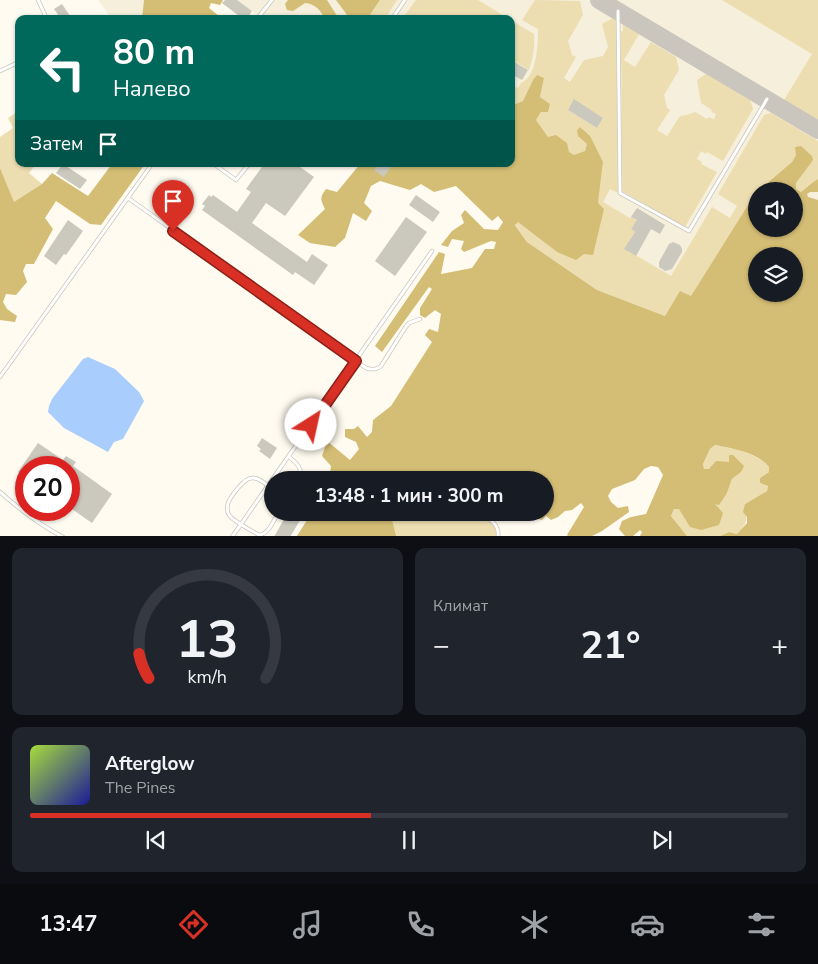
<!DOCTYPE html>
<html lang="ru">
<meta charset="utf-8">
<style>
:root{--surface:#171b24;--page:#20242c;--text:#f1f3f6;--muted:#9ea1a6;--line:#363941;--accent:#d93025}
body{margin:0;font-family:"Nunito Sans",sans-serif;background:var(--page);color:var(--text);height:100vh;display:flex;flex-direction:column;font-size:19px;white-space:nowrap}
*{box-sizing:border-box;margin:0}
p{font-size:16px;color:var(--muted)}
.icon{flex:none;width:28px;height:28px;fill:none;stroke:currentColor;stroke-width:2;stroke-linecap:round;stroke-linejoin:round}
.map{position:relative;height:536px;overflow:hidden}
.sheet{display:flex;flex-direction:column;gap:12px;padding:12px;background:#0d0f14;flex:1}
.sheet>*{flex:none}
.top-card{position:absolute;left:15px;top:15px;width:500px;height:152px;border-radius:10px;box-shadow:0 1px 4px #0004;background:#00695c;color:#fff;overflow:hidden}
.controls{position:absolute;left:748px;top:182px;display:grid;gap:10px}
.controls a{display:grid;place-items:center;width:55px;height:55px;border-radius:50%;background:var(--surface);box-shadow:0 1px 4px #0004;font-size:25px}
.speed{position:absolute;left:15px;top:456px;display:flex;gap:10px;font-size:25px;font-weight:700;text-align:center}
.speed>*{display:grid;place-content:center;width:65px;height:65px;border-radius:50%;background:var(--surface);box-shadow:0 1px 4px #0004;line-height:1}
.speed .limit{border:8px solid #d22;background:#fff;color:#111}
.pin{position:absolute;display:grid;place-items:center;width:42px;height:42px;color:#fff;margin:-51px -21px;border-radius:50% 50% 50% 0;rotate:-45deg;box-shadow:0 0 5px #0007}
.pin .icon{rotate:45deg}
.me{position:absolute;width:55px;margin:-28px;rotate:35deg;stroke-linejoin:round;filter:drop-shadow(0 0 4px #0008)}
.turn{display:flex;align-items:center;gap:18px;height:105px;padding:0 15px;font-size:22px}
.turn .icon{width:65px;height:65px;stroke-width:2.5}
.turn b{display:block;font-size:35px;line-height:42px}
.then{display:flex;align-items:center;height:48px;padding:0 15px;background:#0003;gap:10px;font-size:19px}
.big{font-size:38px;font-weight:700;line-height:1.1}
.sheet .card{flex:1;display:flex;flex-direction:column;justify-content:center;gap:8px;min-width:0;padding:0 18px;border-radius:10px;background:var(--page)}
.sheet .dial{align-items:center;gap:0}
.dial svg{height:130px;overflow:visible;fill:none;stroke:var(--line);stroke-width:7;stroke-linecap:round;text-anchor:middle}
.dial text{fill:var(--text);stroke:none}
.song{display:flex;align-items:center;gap:15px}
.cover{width:60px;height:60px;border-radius:8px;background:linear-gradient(135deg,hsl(80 70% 55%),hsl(240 70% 35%))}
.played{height:5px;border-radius:2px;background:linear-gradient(90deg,var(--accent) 45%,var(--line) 45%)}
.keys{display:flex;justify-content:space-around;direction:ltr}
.heat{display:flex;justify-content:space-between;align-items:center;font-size:28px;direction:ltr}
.sheet .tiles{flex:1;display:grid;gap:12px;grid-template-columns:1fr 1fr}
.card:last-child{grid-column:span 2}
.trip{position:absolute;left:264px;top:471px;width:290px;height:50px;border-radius:25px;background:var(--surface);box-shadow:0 1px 4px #0004;font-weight:700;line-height:50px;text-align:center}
.tabs{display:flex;height:80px;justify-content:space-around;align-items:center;background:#090b0e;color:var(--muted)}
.tabs .icon{width:35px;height:35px}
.tabs .selected{color:var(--accent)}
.tabs b{font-size:22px;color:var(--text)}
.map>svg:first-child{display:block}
.built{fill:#f5efdc;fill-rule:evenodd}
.green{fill:#eddeb1;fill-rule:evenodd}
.forest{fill:#d4bd74;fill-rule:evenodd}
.water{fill:#a9cdfc}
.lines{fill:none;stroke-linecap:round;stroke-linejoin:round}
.taxiway{stroke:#cac6be;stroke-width:18}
.building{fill:#cbc8bd}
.lane-casing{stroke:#cac6bb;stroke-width:4.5}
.lane{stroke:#fff;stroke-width:3}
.route-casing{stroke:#8d1f18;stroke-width:12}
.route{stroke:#d93025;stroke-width:9}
</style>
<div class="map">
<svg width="818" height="537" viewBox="0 0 818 537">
<rect width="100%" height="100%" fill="#fffbf0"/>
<g class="built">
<path d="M98,0H205L189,19H112Z"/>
<path d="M237,0H818V391L511,164V19H263ZM756,191H794V229H756ZM756,256H794V294H756Z"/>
</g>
<g class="green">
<path d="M380,0H397L385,19H367Z"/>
<path d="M416,0H478L509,19H445L438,15L435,19H402Z"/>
<path d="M535,0L580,1L583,15L568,41L572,55L576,57L564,78L570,82L584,60L603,56L608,47L602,24L613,18L616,21L618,193L610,189L603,202L630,218L631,217L645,225H634L631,229L635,232L625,249L671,276L712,207L730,218L737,206L718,194L764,115L771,113L818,141V179L812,183L801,192L796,189V183L800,176L796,155L792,162L765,185L764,191H756V204L748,205L691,296L680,292L665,316L597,290L527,242L515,224L518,221L557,252L598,203L603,162L581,127L577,130L587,144L585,151L574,156L548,137L536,120L541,112H548L550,104L540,97L544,78L533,80L523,101L511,106V85L518,88L521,83C537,77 538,44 538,29L522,20ZM574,100L603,118L597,128L568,110Z"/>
<path d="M722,0H818V120L784,100L812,54Z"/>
<path d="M511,20L534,34C535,46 533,58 529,70L511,59Z"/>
<path d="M623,25L639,34L624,60L635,67L651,42L676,57L679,70L664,95L667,108L670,110L657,130L667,136L680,116L687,115L695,112L707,119L709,117L714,119L716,114L711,112L712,110L701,103L697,80L706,74L750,100L753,109L723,161L707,152L706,154L701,151L697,159L702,162L701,164L717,172L685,227L622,191L621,31H623Z"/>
<path d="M19,111V164H36L29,173L42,184L14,203L0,168V137L13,128L8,118Z"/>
<path d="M715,445C733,449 756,452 769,467V472L760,478V483L768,486L767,491L745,504C748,520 748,522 737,534L729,532L720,536H687L671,516L674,509L714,504L727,493L732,479L741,472L730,459L729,463L709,469H704L703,464L710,449Z"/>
<path d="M385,512L476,513L492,523L496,528L497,534L496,537H382Z"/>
</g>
<g class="forest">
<path d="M144,0H223L220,5L211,3L209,8L219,16L220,19H142Z"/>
<path d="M288,0H327L339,19H325C320,10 316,4 305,3L293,11L287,10L285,4Z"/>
<path d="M336,0H380L367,19H350Z"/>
<path d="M537,75L544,78L540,97L550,104L548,112H541L536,120L548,137L556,135L567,143L569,152L574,155L585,151L587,144L578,136L577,130L580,127L590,136L603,162L598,203L604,209L593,255L584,254L576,260L557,252L518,222L515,225L527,242L597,290L665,316L680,291L691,296L748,205L756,204V229H794V191H764L765,185L792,162L796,155L795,147L801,146L812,156L813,160L796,183V189L801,192L812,183L818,179V192H810L807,194L808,197L818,200V536H720L729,532L737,534L747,523V517L743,512L745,504L767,491L768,486L760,483V478L769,472V467C757,452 733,449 715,445L710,449L703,464L704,469H709L716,461L729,462V455H733L744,466L741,472L732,479L727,493L719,505L715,504L723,513L719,525L701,530L690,527L679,509H674L671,516L687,536H640L642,532L640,530L633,536H625L619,529L622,521L631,517L646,514L663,475L658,467L651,466L644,469L635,480L612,489L608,496L611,502L618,508L628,506L629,512L602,531L590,537L568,536L567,535L584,507L581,503L572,510L565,511L558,517L551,520L546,516L542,520L535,518L531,513L545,512V480H524L523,475L518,473L516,478L517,480H424L413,477L405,479L404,480H329L331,466L322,456L327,441L350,460L359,449L356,442L345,437V429H354L358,426L367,437L372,432L373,420L391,406L432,342L425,335L429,329L438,332L441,314L435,310L425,318L420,315V308L432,289L429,287L382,352L375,346L439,252L445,254L441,274L472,268L485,249H494L496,242L491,241L464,252L461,249L464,241L452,239L448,247L441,245L452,231L464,223L461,215L465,210L484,229L498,230L503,222L498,216L492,221L456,186L434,192L421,184L410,190L380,181L371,186L364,203L372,211L366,221L353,213L345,238L335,247L310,243L298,235L325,209C321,200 319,198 326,189L337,192L360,164H511V106L523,101L533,80ZM756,256H794V294H756Z"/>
<path d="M112,164H145L101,225L90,224L56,201L45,218L53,229L34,264H26L23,271L27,282L16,295L6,294L3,302L7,309L17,316L15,322L0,320V168L14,202L42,184L52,173L88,196Z"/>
<path d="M312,512L389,513L392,520L396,536H297Z"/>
</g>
<path class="water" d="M88,357L115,369L139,392L144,401L123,439L114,442L108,452L64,428L48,412L49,406L52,399L83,359Z"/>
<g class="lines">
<path class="taxiway" d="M599,0L818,130"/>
</g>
<g class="building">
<path d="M225,0H237L252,11L247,19H243L222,3Z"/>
<path d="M62,4L72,19H61L54,9Z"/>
<path d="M511,60L528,70L522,80L511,74Z"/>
<path d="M574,99L603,118L597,128L568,110Z"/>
<path d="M63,164L87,180L80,189L56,173Z"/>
<path d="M264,164H296L314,177L285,216L266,203L252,223L307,262L312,254L328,265L314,285L295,272L293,275L202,210L205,206L202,204L209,195L211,197L213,195L237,212L251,192L246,189Z"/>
<path d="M379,164H387L391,167L384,177L374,170Z"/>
<path d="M416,195L440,212L433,222L409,205Z"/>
<path d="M637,208L665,225L660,234L651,229L636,256L624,249L635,232L631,229L637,220L631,217Z"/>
<path d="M406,217L427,232L395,276L375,261Z"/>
<path d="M68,220L83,231L66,255L64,254L56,265L44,256Z"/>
<path d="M673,242L680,245L682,249V252L672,269L665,271L659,267V262L669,244Z"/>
<path d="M262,438L277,448L270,459L259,451L261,449L257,446Z"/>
<path d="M38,443L63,460L66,456L76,462L73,466L112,494L92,523L69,507V468H26V478L18,472Z"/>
<path d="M288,512H305L290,537H274Z"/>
</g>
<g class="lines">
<defs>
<g id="lane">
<path d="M38,0L47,19"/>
<path d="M618,11L620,193L689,231L767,99"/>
<path d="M257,19L272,0"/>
<path d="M392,19L405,0"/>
<path d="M0,71L19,62"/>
<path d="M214,164L236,180L249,164"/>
<path d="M128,198L366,368C372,370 376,370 381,366L405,328L409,323L420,319"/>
<path d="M0,377L152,164"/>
<path d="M289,457C297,463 303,469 300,480"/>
<path d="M272,489C267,485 259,477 252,478C244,478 231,496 228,503C227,507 227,512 229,515C233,521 252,531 259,535C269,534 273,521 279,512"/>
<path d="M0,492C19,509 40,525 63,537"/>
<path d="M477,512C488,518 500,523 498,537"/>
<path d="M232,537L432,251"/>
</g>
</defs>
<use href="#lane" class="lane-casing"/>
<use href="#lane" class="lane"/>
</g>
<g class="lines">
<defs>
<path id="route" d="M173,231L356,361L311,425"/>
</defs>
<use href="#route" class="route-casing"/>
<use href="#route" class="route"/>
</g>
</svg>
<div class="controls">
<a><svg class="icon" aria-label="sound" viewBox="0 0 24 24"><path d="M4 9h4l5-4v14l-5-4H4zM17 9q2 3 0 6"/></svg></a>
<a><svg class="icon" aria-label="layers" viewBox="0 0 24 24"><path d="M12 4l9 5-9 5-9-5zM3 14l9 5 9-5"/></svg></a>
</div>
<div class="speed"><div class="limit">20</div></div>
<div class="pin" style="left:173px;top:231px;background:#d93025"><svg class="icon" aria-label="arrive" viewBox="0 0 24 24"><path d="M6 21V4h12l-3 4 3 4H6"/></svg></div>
<svg class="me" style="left:311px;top:425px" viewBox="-20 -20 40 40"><circle r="19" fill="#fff"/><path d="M0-13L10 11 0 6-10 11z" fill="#d93025"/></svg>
<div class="trip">13:48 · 1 мин · 300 m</div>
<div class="top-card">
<div class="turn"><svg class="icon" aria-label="left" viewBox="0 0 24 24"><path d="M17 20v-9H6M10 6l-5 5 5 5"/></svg><div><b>80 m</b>Налево</div></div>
<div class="then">Затем<svg class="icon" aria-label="arrive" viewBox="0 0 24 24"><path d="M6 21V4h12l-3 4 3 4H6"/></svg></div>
</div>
</div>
<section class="sheet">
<div class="tiles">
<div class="card dial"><svg viewBox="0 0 100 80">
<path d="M14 69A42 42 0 1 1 86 69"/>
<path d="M14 69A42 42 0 0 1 8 54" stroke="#d93025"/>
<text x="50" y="56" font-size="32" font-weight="700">13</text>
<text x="50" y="72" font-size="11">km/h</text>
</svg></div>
<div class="card"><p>Климат</p>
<div class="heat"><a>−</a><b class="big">21°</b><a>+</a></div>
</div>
<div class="card">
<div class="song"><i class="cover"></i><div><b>Afterglow</b><p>The Pines</p></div></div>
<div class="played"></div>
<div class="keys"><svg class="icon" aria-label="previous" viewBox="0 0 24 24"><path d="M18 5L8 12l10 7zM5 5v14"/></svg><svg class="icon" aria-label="pause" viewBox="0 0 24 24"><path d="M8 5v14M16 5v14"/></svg><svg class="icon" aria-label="next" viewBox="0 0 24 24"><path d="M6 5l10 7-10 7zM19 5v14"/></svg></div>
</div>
</div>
</section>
<nav class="tabs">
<b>13:47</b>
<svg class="icon selected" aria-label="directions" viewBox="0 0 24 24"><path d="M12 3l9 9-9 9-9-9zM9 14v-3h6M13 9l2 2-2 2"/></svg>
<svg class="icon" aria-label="music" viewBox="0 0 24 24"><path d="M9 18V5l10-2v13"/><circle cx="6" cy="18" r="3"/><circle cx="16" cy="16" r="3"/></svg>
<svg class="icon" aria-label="phone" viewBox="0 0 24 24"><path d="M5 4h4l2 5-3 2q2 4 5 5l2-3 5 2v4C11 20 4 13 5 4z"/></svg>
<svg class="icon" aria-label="climate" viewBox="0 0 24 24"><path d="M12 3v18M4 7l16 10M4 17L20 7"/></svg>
<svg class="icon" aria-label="car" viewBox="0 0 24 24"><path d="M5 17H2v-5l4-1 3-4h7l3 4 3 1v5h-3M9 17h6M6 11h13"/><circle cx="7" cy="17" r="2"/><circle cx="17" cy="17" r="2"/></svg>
<svg class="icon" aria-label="filters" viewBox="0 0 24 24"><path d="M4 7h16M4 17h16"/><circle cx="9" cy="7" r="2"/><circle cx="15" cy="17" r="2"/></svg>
</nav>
